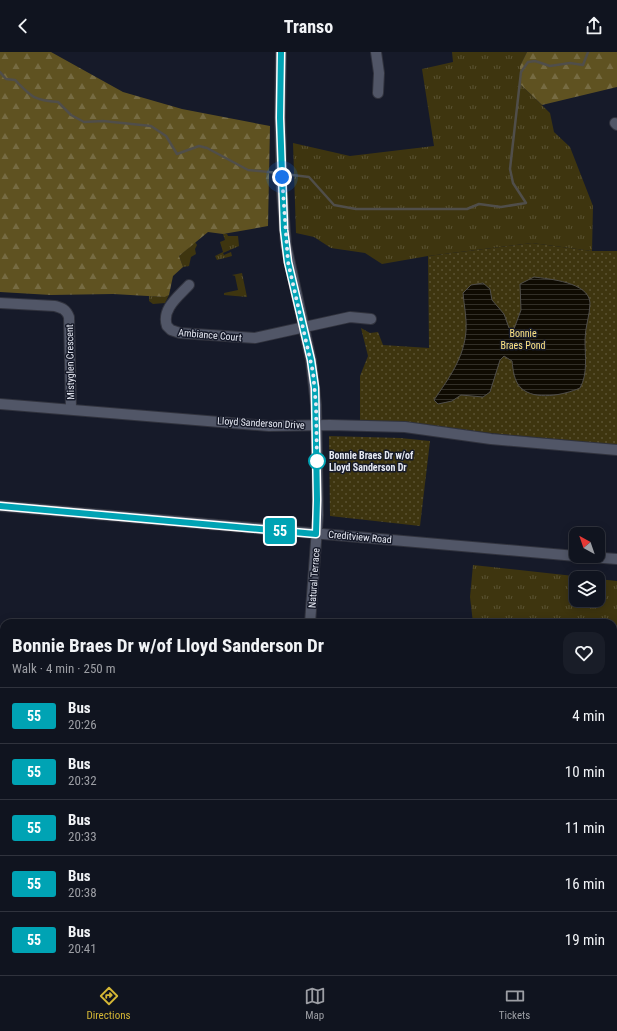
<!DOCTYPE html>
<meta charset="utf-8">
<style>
body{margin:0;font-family:"Roboto Condensed",sans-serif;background:#191d28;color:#f1f3f6;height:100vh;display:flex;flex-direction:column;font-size:15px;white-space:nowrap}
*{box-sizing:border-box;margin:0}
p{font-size:13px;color:#9c9ea4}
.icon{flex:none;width:22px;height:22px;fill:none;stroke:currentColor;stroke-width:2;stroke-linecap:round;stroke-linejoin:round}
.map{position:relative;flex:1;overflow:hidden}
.panel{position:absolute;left:0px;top:567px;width:617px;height:356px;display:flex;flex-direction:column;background:#10141f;border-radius:12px 12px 0 0;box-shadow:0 2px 10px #0003,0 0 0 1px #30333d}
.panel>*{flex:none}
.badge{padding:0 8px;border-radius:3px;font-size:14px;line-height:26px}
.needle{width:26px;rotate:320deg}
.fabs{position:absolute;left:569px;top:475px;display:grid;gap:8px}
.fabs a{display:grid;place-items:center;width:36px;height:36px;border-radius:8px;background:#10141f;box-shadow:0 2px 10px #0003,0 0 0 1px #30333d;font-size:20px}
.you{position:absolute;width:20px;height:20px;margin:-10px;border:3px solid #fff;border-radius:50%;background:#1a73e8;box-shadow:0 0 0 6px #1a73e833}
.map>.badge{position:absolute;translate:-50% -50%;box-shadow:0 0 0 2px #fff}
.round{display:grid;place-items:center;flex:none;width:42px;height:42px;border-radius:12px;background:#191d28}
.headline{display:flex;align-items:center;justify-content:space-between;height:68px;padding:0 12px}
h1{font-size:19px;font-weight:700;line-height:30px}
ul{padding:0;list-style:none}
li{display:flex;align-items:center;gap:12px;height:56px;padding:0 12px;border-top:1px solid #30333d}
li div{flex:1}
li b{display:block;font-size:15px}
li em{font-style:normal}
li .badge{min-width:44px;font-weight:700;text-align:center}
header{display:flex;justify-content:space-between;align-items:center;height:52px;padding:0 12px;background:#10141f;font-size:18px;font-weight:700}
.menu{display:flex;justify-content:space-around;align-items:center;height:56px;border-top:1px solid #30333d;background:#10141f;font-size:11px;color:#9c9ea4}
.menu a{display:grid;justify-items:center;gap:2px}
.menu .selected{color:#d4b635}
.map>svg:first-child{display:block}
.grass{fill:url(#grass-tufts)}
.forest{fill:url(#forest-firs)}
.park{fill:url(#park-dots)}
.water{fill:url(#water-rules);stroke:#504e4a}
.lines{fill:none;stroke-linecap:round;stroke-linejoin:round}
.stream{stroke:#504e4a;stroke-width:2.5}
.minor-casing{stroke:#31333e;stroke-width:12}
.minor{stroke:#515667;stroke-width:10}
.line-casing{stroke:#fff;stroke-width:9}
.line{stroke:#00a3b4;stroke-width:6}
.walk{stroke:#e6e9f3;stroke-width:4;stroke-dasharray:0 7.2}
.stop-dot{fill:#fff;stroke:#00a3b4;stroke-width:2}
.labels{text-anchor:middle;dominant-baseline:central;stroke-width:3;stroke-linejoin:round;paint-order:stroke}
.park-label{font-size:10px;fill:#fce385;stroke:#161a29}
.street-label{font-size:10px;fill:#e6e9f3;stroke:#161a29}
.stop-label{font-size:10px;font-weight:bold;fill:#e6e9f3;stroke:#161a29;text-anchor:start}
</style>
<header><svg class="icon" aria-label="back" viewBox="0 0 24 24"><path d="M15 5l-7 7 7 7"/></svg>Transo<svg class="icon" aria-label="share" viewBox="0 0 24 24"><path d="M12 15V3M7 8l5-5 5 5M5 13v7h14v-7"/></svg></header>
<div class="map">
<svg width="617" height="923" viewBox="0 0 617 923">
<defs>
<pattern id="grass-tufts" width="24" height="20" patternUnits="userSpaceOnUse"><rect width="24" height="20" fill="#3e350f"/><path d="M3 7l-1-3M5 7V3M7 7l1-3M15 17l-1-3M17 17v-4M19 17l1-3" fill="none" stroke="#5a5232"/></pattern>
<pattern id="forest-firs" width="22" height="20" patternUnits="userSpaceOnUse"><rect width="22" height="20" fill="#5f5221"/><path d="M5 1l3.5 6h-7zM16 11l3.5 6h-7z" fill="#766b42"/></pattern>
<pattern id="park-dots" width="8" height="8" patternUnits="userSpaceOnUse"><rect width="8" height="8" fill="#3e350f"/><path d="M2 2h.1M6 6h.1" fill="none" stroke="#5a5232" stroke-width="1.8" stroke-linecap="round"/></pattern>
<pattern id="water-rules" width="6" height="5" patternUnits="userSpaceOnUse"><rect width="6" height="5" fill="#0f0b02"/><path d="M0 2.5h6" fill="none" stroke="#322f27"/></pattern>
</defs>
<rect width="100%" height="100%" fill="#161a29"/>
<g class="grass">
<polygon points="452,0 527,0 520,14 520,32 550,61 554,80 570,95 593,154 592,199 532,191 428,204 382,212 365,201 331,196 314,185 296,181 293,91 350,104 434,94 422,17 453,10"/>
<polygon points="223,182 227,182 228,184 238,184 239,194 223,201 224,203 231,200 232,204 217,208 215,204 223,200 220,190 225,188"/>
<polygon points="195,190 197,193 195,197 196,202 191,205 189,214 183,215 179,204"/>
<polygon points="242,221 247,245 224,243 224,241 238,238 235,224 232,223"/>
<polygon points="169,243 165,251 153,252 149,249 149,244 165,245"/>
<polygon points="473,513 592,526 576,526 576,548 598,548 598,527 617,529 617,637 613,636 613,571 473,571 470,545"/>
<polygon points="613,656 617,656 617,769 613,766"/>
<polygon points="617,790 617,923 31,923 36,919 613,919 613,793"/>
</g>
<g class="forest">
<polygon points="0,0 51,0 123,40 182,57 270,74 268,174 223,182 208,180 179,204 183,215 173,224 169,243 165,245 113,242 51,243 0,240"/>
<polygon points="527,0 617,0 617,35 542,53 520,32 520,14"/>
<polygon points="0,810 4,813 4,919 36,919 31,923 0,923"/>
</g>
<g class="park">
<polygon points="532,191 592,199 617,199 617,393 490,381 404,370 360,369 360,324 368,304 361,276 370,281 378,280 383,293 429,296 428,204"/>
<polygon points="329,384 400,386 430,389 420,474 330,464"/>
</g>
<g class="water">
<path d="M534,225C549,227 589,230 590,251C590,263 585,275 585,288C585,304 588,322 580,336C564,343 535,349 521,336C514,329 513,318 512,309L504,304L500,308L490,340L483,345L461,343L452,349L438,352L434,348C449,326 464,306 466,279C467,267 464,253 463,241L471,233L483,231L490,237L492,248L504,262L509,276L514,277L521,258L520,232Z"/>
<polygon points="613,874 617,874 617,909 613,910"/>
<polygon points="220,919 272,919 268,923 217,923"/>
<polygon points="457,919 561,919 540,923 450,923"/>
</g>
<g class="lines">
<g class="stream">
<path d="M0,20L6,27L15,28C32,45 33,48 58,50L71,63L84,70L103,69L151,74L166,84L177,102L199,94L207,96L248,118L279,121"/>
<polyline points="284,122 309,125 334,153 356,157 467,157 479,152 501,155 526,151 513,131 510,117 521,20 528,10 535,9 550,14 570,11 583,13 588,0"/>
</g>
<defs>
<g id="minor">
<polyline points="281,0 280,65 282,140 286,193 311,308 316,353 318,463 310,571"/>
<polyline points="376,0 379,21 378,41"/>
<polyline points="615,71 617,73"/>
<path d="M189,233C179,244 161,257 167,274L171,278L180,281L255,286L350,265L371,267"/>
<path d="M0,251L55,254C62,256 66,257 69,265L71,357"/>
<polyline points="0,352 269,374 330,373 405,375 491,387 617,398"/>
<polyline points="0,454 576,504"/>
<polyline points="577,504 617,507"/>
</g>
</defs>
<use href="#minor" class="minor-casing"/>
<use href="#minor" class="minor"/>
</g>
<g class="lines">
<defs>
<polyline id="line" points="0,454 316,482 317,448 315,336 311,308 288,210 284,178 280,66 281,0"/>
</defs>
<use href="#line" class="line-casing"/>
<use href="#line" class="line"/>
<polyline class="walk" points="282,125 288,210 313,320 316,353 317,409"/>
</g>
<circle class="stop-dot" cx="317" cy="409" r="8"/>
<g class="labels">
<g class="park-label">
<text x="523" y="281">Bonnie<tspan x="523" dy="12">Braes Pond</tspan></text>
</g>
<g class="street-label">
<text transform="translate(210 283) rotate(5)">Ambiance Court</text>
<text transform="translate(70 310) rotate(-91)">Mistyglen Crescent</text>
<text transform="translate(261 371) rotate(3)">Lloyd Sanderson Drive</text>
<text transform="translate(360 485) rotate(5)">Creditview Road</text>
<text transform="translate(314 526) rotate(-86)">Natural Terrace</text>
</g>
<g class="stop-label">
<text x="329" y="403">Bonnie Braes Dr w/of<tspan x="329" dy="12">Lloyd Sanderson Dr</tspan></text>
</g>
</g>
</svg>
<div class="fabs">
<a><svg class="needle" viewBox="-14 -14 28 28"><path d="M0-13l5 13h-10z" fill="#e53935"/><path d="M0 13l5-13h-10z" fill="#9c9ea4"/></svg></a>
<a><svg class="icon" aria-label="layers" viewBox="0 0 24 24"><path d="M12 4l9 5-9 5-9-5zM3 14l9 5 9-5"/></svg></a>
</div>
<div class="you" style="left:282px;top:125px"></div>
<b class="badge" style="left:280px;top:479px;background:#00a3b4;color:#fff">55</b>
<section class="panel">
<div class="headline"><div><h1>Bonnie Braes Dr w/of Lloyd Sanderson Dr</h1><p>Walk · 4 min · 250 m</p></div><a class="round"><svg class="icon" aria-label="heart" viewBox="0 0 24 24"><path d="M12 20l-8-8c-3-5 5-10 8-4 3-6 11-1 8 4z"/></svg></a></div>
<ul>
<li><span class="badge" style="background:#00a3b4;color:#fff">55</span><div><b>Bus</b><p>20:26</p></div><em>4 min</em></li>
<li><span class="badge" style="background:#00a3b4;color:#fff">55</span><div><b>Bus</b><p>20:32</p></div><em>10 min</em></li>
<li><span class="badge" style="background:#00a3b4;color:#fff">55</span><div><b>Bus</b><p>20:33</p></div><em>11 min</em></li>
<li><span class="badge" style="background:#00a3b4;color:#fff">55</span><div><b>Bus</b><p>20:38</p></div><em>16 min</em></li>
<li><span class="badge" style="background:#00a3b4;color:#fff">55</span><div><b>Bus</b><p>20:41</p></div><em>19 min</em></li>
</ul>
</section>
</div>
<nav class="menu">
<a class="selected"><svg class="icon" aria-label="directions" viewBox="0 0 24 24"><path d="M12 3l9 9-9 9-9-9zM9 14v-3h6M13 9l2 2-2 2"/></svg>Directions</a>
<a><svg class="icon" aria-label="map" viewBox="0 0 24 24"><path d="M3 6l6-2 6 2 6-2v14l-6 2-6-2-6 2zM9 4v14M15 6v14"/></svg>Map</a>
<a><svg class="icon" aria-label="tickets" viewBox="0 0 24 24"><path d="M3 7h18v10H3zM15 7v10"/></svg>Tickets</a>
</nav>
